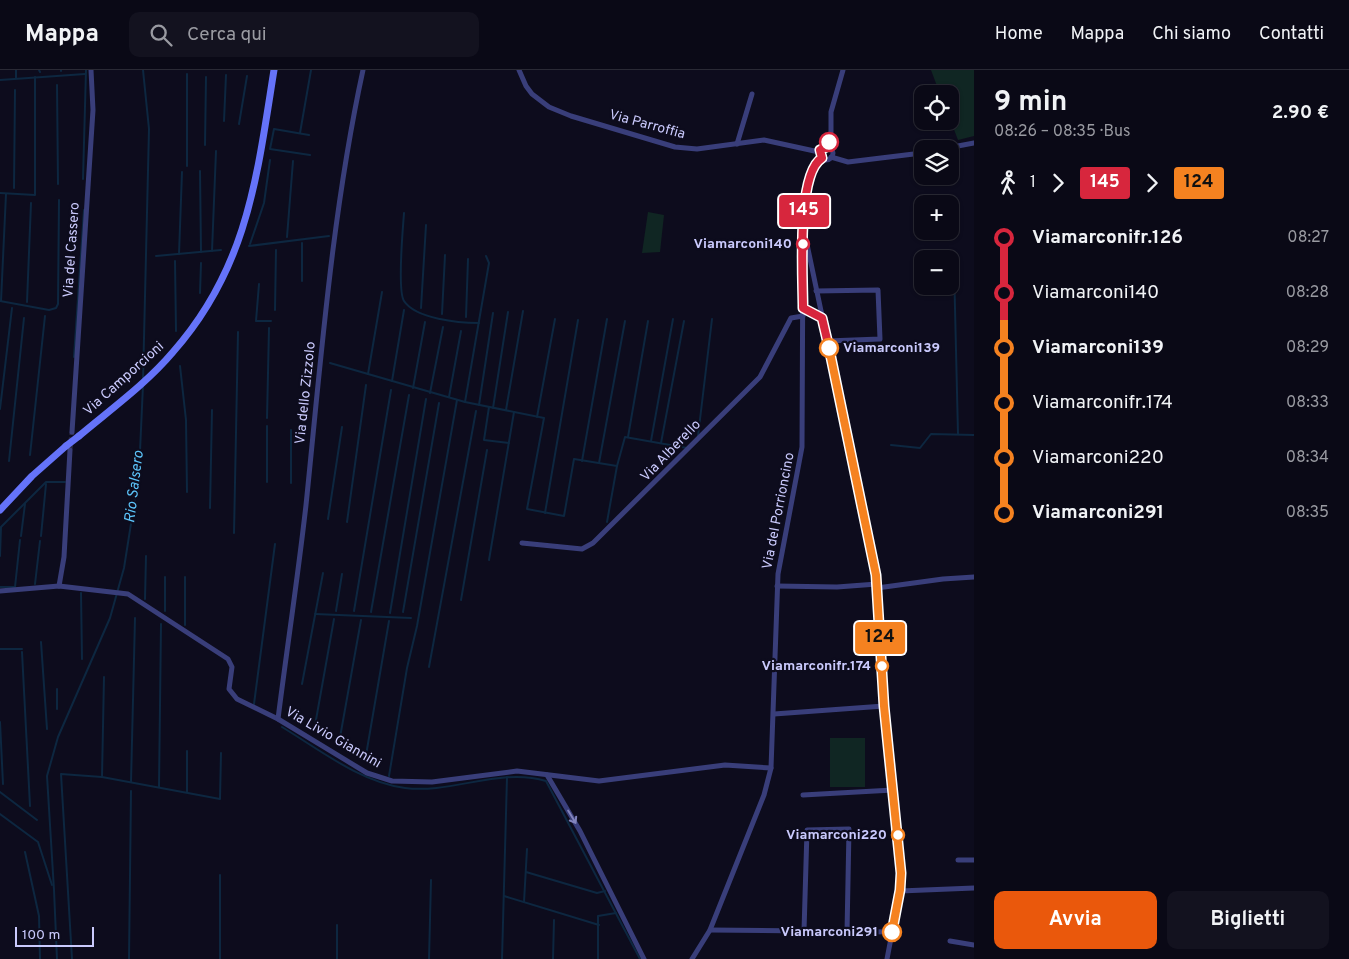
<!DOCTYPE html>
<html lang="it">
<meta charset="utf-8">
<style>
body{margin:0;font-family:Overpass,sans-serif;background:#13121f;color:#f1f3f6;height:100vh;display:flex;flex-direction:column;font-size:19px;white-space:nowrap}
*{box-sizing:border-box;margin:0}
p{font-size:16px;color:#999aa1}
.icon{flex:none;width:28px;height:28px;fill:none;stroke:currentColor;stroke-width:2;stroke-linecap:round;stroke-linejoin:round}
.map{position:relative;flex:1;overflow:hidden}
.sheet{display:flex;flex-direction:column;background:#0a0916;width:375px}
.sheet>*{flex:none}
.badge{padding:0 10px;border-radius:4px;font-size:18px;line-height:32px}
.fabs{position:absolute;left:914px;top:15px;display:grid;gap:10px}
.fabs a{display:grid;place-items:center;width:45px;height:45px;border-radius:10px;background:#0a0916;box-shadow:0 1px 4px #0004,0 0 0 1px #2a2a35;font-size:25px}
.scale{position:absolute;left:15px;bottom:12px;width:79px;box-sizing:border-box;padding-left:5px;border:2px solid #cacafd;border-top:0;font-size:14px;line-height:18px;white-space:nowrap;color:#cacafd;-webkit-text-stroke:4px #0d0c1d;paint-order:stroke}
.map>.badge{position:absolute;translate:-50% -50%;box-shadow:0 0 0 2px #fff}
.legs{display:flex;align-items:center;gap:8px;height:55px;padding:0 20px;font-size:16px}
.legs p{margin-inline-start:auto}
.overview{display:flex;align-items:center;justify-content:space-between;height:85px;padding:0 20px}
h1{font-size:28px;font-weight:700;line-height:38px}
.button{display:flex;gap:10px;margin-top:auto;padding:10px 20px}
.button a{flex:1;height:58px;border-radius:10px;background:#ea580c;color:#fff;font-size:20px;font-weight:700;line-height:58px;text-align:center}
.button a+a{background:#13121f;color:#f1f3f6}
ul{padding:0 20px;list-style:none}
li{display:flex;align-items:center;gap:18px;height:55px;font-size:19px}
li i{display:grid;place-items:center;width:8px;height:100%;margin:0 6px;background:currentColor}
li i::after{content:'';width:12px;height:12px;margin:-6px;border:4px solid;border-radius:50%;background:#0a0916}
li p{margin-inline-start:auto}
li:first-child i{background:linear-gradient(#0000 50%,currentColor 0)}
li:last-child i{background:linear-gradient(currentColor 50%,#0000 0)}
header{display:flex;align-items:center;gap:30px;box-sizing:border-box;height:70px;padding:0 25px;background:#0a0916;border-bottom:1px solid #2a2a35}
header strong{font-size:24px}
nav{display:flex;gap:28px;margin-inline-start:auto;font-size:18px}
.search{width:350px;height:45px;background:#13121f;display:flex;align-items:center;gap:12px;box-sizing:border-box;padding:0 18px;border-radius:10px;color:#999aa1;font-size:19px}
main{display:flex;flex:1;min-height:0}
.map>svg:first-child{display:block}
.green{fill:#102623}
.lines{fill:none;stroke-linecap:round;stroke-linejoin:round}
.stream{stroke:#0d2740;stroke-width:2}
.street-tunnel{stroke:#29283f;stroke-width:5;stroke-dasharray:5 2.5;stroke-linecap:butt}
.street{stroke:#393e7a;stroke-width:5}
.secondary{stroke:#6573f9;stroke-width:7}
.secondary-bridge{stroke:#6573f9;stroke-width:7}
.oneway{stroke:#8284bc}
.line-1-casing{stroke:#fff;stroke-width:11}
.line-2-casing{stroke:#fff;stroke-width:11}
.line-1{stroke:#d7263d;stroke-width:8}
.line-2{stroke:#f58220;stroke-width:8}
.stop-1-dot{fill:#fff;stroke:#d7263d;stroke-width:2.5}
.stop-2-dot{fill:#fff;stroke:#f58220;stroke-width:2.5}
.labels{text-anchor:middle;dominant-baseline:central;stroke-width:4.5;stroke-linejoin:round;paint-order:stroke}
.street-label{font-size:14px;fill:#cacafd;stroke:#0d0c1d}
.stop-label{font-size:14px;font-weight:bold;fill:#cacafd;stroke:#0d0c1d;text-anchor:end}
.water-label{font-size:15px;font-style:italic;fill:#5cc3f9;stroke:#0d0c1d}
</style>
<header>
<strong>Mappa</strong>
<div class="search"><svg class="icon" aria-label="search" viewBox="0 0 24 24"><circle cx="10" cy="10" r="6"/><path d="M15 15l6 6"/></svg>Cerca qui</div>
<nav><a>Home</a><a>Mappa</a><a>Chi siamo</a><a>Contatti</a></nav>
</header>
<main>
<div class="map">
<svg width="974" height="889" viewBox="0 0 974 889">
<rect width="100%" height="100%" fill="#0d0c1d"/>
<g class="green">
<polygon points="931,0 974,0 974,66 958,70 950,49 950,24 940,24"/>
<polygon points="648,142 664,145 660,182 642,183"/>
<rect x="830" y="668" width="35" height="49"/>
</g>
<g class="lines">
<g class="stream">
<polyline points="16,0 16,8"/>
<polyline points="39,0 40,2"/>
<polyline points="61,0 61,1"/>
<polyline points="143,0 149,59 143,310"/>
<polyline points="0,10 85,4"/>
<polyline points="57,15 58,114"/>
<polyline points="224,51 226,5"/>
<polyline points="239,54 247,6"/>
<polyline points="300,63 311,0"/>
<polyline points="309,65 274,59 270,79 310,85"/>
<polyline points="205,75 206,7"/>
<polyline points="187,96 187,4"/>
<polyline points="200,101 201,182"/>
<polyline points="83,109 86,0"/>
<polyline points="14,118 15,20"/>
<polyline points="0,123 35,125 35,7"/>
<path d="M404,143C403,158 397,220 404,231C416,249 459,253 479,253"/>
<polyline points="287,167 293,91"/>
<polyline points="250,174 264,133 270,90"/>
<polyline points="249,176 329,166"/>
<polyline points="212,181 216,81"/>
<polyline points="179,184 182,102"/>
<polyline points="156,186 221,180"/>
<polyline points="175,191 176,261"/>
<polyline points="954,196 958,364"/>
<polyline points="302,211 302,173"/>
<polyline points="259,214 256,251 271,251"/>
<polyline points="200,223 201,193"/>
<polyline points="0,231 49,240 56,238 58,234 59,130"/>
<polyline points="1,231 6,124"/>
<polyline points="27,232 31,133"/>
<polyline points="421,238 426,155"/>
<polyline points="275,240 276,180"/>
<polyline points="442,244 445,185"/>
<polyline points="466,247 468,189"/>
<polyline points="74,287 84,140"/>
<polyline points="330,293 465,332 544,348 527,439 564,446 574,389 617,396"/>
<polyline points="180,296 186,350 187,422"/>
<polyline points="368,304 382,222"/>
<polyline points="392,311 404,240"/>
<polyline points="413,318 425,252"/>
<polyline points="430,323 443,257"/>
<polyline points="449,327 461,261"/>
<polyline points="465,332 489,193 486,186"/>
<polyline points="479,335 493,243"/>
<polyline points="489,337 484,370 509,373"/>
<polyline points="493,338 508,242"/>
<polyline points="0,339 12,238"/>
<polyline points="506,340 523,241"/>
<polyline points="537,347 555,249"/>
<polyline points="267,348 269,258"/>
<polyline points="291,360 291,413"/>
<polyline points="698,366 712,249"/>
<polyline points="628,367 648,251"/>
<polyline points="651,371 673,249"/>
<polyline points="661,373 684,251"/>
<polyline points="891,375 920,378 931,364 974,365"/>
<polyline points="30,385 45,246"/>
<polyline points="9,391 24,248"/>
<polyline points="582,391 607,249"/>
<polyline points="599,393 625,251"/>
<polyline points="267,412 267,356"/>
<polyline points="210,438 212,340"/>
<polyline points="545,443 578,250"/>
<polyline points="328,449 342,357"/>
<polyline points="347,452 366,315"/>
<polyline points="607,452 617,396 625,367 687,378"/>
<polyline points="234,463 238,262"/>
<polyline points="21,466 25,434"/>
<polyline points="41,466 46,414"/>
<polyline points="0,486 1,457 46,412 65,412"/>
<polyline points="489,490 514,342"/>
<polyline points="165,507 165,541"/>
<polyline points="185,507 185,555"/>
<polyline points="35,514 40,471"/>
<polyline points="0,517 15,517 20,470"/>
<polyline points="81,523 82,589"/>
<polyline points="145,529 146,486"/>
<polyline points="461,530 487,380"/>
<polyline points="336,541 342,504"/>
<polyline points="354,541 391,320"/>
<polyline points="371,542 409,325"/>
<polyline points="403,542 439,333"/>
<polyline points="390,543 426,329"/>
<polyline points="315,544 411,548"/>
<polyline points="41,572 47,659"/>
<polyline points="0,579 22,579"/>
<polyline points="22,582 30,736"/>
<polyline points="429,597 476,341"/>
<polyline points="302,614 323,503"/>
<polyline points="57,619 57,639"/>
<polyline points="254,634 275,474"/>
<polyline points="0,652 3,714"/>
<path d="M282,657C320,680 360,712 405,718C452,724 500,697 546,711L640,889"/>
<polyline points="314,661 334,549"/>
<polyline points="339,673 361,550"/>
<polyline points="365,691 389,551"/>
<polyline points="389,706 407,598 417,556 457,330"/>
<polyline points="102,707 104,607"/>
<polyline points="131,712 135,548"/>
<polyline points="159,717 161,554"/>
<polyline points="0,722 37,750"/>
<polyline points="187,722 187,681"/>
<polyline points="0,744 38,772 52,815"/>
<polyline points="25,782 39,846 40,889"/>
<polyline points="526,802 597,823 605,821"/>
<polyline points="54,820 47,706 58,667 110,548 124,498 139,403 143,315"/>
<polyline points="54,820 57,889"/>
<polyline points="504,826 599,855"/>
<polyline points="524,832 527,779"/>
<polyline points="72,889 61,704 102,707 220,729 221,683"/>
<polyline points="129,889 131,721"/>
<polyline points="220,889 220,805"/>
<polyline points="337,889 337,855"/>
<polyline points="429,889 431,810"/>
<polyline points="502,889 507,707"/>
<polyline points="553,889 554,850"/>
<polyline points="598,889 598,846 616,843"/>
</g>
<polyline class="street-tunnel" points="70,380 72,362"/>
<g class="street">
<polyline points="519,0 526,16 532,24 549,37 571,46 675,77 697,79 764,70 819,82"/>
<polyline points="737,74 752,24"/>
<polyline points="828,76 831,62 831,42 843,0"/>
<circle cx="826" cy="83" r="7"/>
<polyline points="942,79 974,73"/>
<polyline points="831,87 848,92 922,83"/>
<path d="M822,88C805,98 803,142 804,160L870,474L877,518L884,636L901,803L900,821L887,889"/>
<polyline points="816,221 878,220 880,269 827,271"/>
<polyline points="803,238 822,248"/>
<polyline points="72,362 93,40 91,0"/>
<polyline points="522,473 582,479 593,473 760,307 791,248 803,246"/>
<polyline points="59,516 64,487 70,380"/>
<polyline points="777,516 837,517 877,514"/>
<polyline points="877,518 943,509 974,507"/>
<polyline points="0,521 59,516 128,524 228,589 232,597 229,619 237,629 278,649 367,703 392,711 432,712 517,701 599,711 725,695 771,698"/>
<polyline points="774,644 884,636"/>
<path d="M278,649C287,578 298,506 306,435C321,289 332,143 363,0"/>
<polyline points="547,705 580,761 644,889"/>
<polyline points="803,725 893,720"/>
<polyline points="958,790 974,790"/>
<polyline points="900,821 974,818"/>
<polyline points="710,860 892,862"/>
<polyline points="804,861 807,760 849,759 847,862"/>
<polyline points="950,871 974,875"/>
<polyline points="692,889 710,860 764,725 771,698 778,504 802,377 803,163"/>
</g>
<g class="secondary">
<path d="M79,366C111,339 146,314 173,282C248,197 257,106 274,0"/>
<polyline points="0,440 32,406 66,376"/>
</g>
<polyline class="secondary-bridge" points="66,376 79,366"/>
</g>
<defs><path id="oneway-shaft" d="M-6 0H5M1.5-3L5.5 0L1.5 3" fill="none" stroke-width="1.6" stroke-linecap="round" stroke-linejoin="round" transform="scale(1.25)"/></defs>
<use class="oneway" href="#oneway-shaft" transform="translate(572 747) rotate(59)"/>
<g class="lines">
<defs>
<path id="line-1" d="M829,278L822,248L803,238C803,208 796,104 822,88L820,80L828,76L829,72"/>
<polyline id="line-2" points="829,278 876,505 884,636 901,803 900,820 892,862"/>
</defs>
<use href="#line-1" class="line-1-casing"/>
<use href="#line-2" class="line-2-casing"/>
<use href="#line-1" class="line-1"/>
<use href="#line-2" class="line-2"/>
</g>
<g class="stop-1-dot">
<circle cx="829" cy="72" r="9"/>
<circle cx="803" cy="174" r="6"/>
</g>
<g class="stop-2-dot">
<circle cx="829" cy="278" r="9"/>
<circle cx="882" cy="596" r="6"/>
<circle cx="898" cy="765" r="6"/>
<circle cx="892" cy="862" r="9"/>
</g>
<g class="labels">
<g class="street-label">
<text transform="translate(647 55) rotate(15)">Via Parroffia</text>
<text transform="translate(72 180) rotate(-86)">Via del Cassero</text>
<text transform="translate(124 309) rotate(-42)">Via Camporcioni</text>
<text transform="translate(306 323) rotate(-84)">Via dello Zizzolo</text>
<text transform="translate(671 381) rotate(-46)">Via Alberello</text>
<text transform="translate(779 441) rotate(-79)">Via del Porrioncino</text>
<text transform="translate(333 668) rotate(30)">Via Livio Giannini</text>
</g>
<g class="stop-label">
<text x="792" y="174">Viamarconi140</text>
<text x="843" y="278" text-anchor="start">Viamarconi139</text>
<text x="871" y="596">Viamarconifr.174</text>
<text x="887" y="765">Viamarconi220</text>
<text x="878" y="862">Viamarconi291</text>
</g>
<g class="water-label">
<text transform="translate(135 417) rotate(-83)">Rio Salsero</text>
</g>
</g>
</svg>
<div class="fabs">
<a><svg class="icon" aria-label="locate" viewBox="0 0 24 24"><circle cx="12" cy="12" r="6"/><path d="M12 2v4M12 18v4M2 12h4M18 12h4"/></svg></a>
<a><svg class="icon" aria-label="layers" viewBox="0 0 24 24"><path d="M12 4l9 5-9 5-9-5zM3 14l9 5 9-5"/></svg></a>
<a>+</a>
<a>−</a>
</div>
<div class="scale">100 m</div>
<b class="badge" style="left:804px;top:141px;background:#d7263d;color:#fff">145</b>
<b class="badge" style="left:880px;top:568px;background:#f58220;color:#111">124</b>
</div>
<section class="sheet">
<div class="overview"><div><h1>9 min</h1><p>08:26 – 08:35 · Bus</p></div><b>2.90 €</b></div>
<div class="legs"><svg class="icon" aria-label="walk" viewBox="0 0 24 24"><circle cx="13" cy="4" r="2"/><path d="M13 8l-2 6 4 7M11 14l-3 7M7 12l3-4h3l4 4"/></svg>1<svg class="icon" aria-label="forward" viewBox="0 0 24 24"><path d="M9 5l7 7-7 7"/></svg><b class="badge" style="background:#d7263d;color:#fff">145</b><svg class="icon" aria-label="forward" viewBox="0 0 24 24"><path d="M9 5l7 7-7 7"/></svg><b class="badge" style="background:#f58220;color:#111">124</b></div>
<ul>
<li><i style="color:#d7263d"></i><b>Viamarconifr.126</b><p>08:27</p></li>
<li><i style="color:#d7263d"></i><span>Viamarconi140</span><p>08:28</p></li>
<li><i style="color:#f58220"></i><b>Viamarconi139</b><p>08:29</p></li>
<li><i style="color:#f58220"></i><span>Viamarconifr.174</span><p>08:33</p></li>
<li><i style="color:#f58220"></i><span>Viamarconi220</span><p>08:34</p></li>
<li><i style="color:#f58220"></i><b>Viamarconi291</b><p>08:35</p></li>
</ul>
<div class="button"><a>Avvia</a><a>Biglietti</a></div>
</section>
</main>
